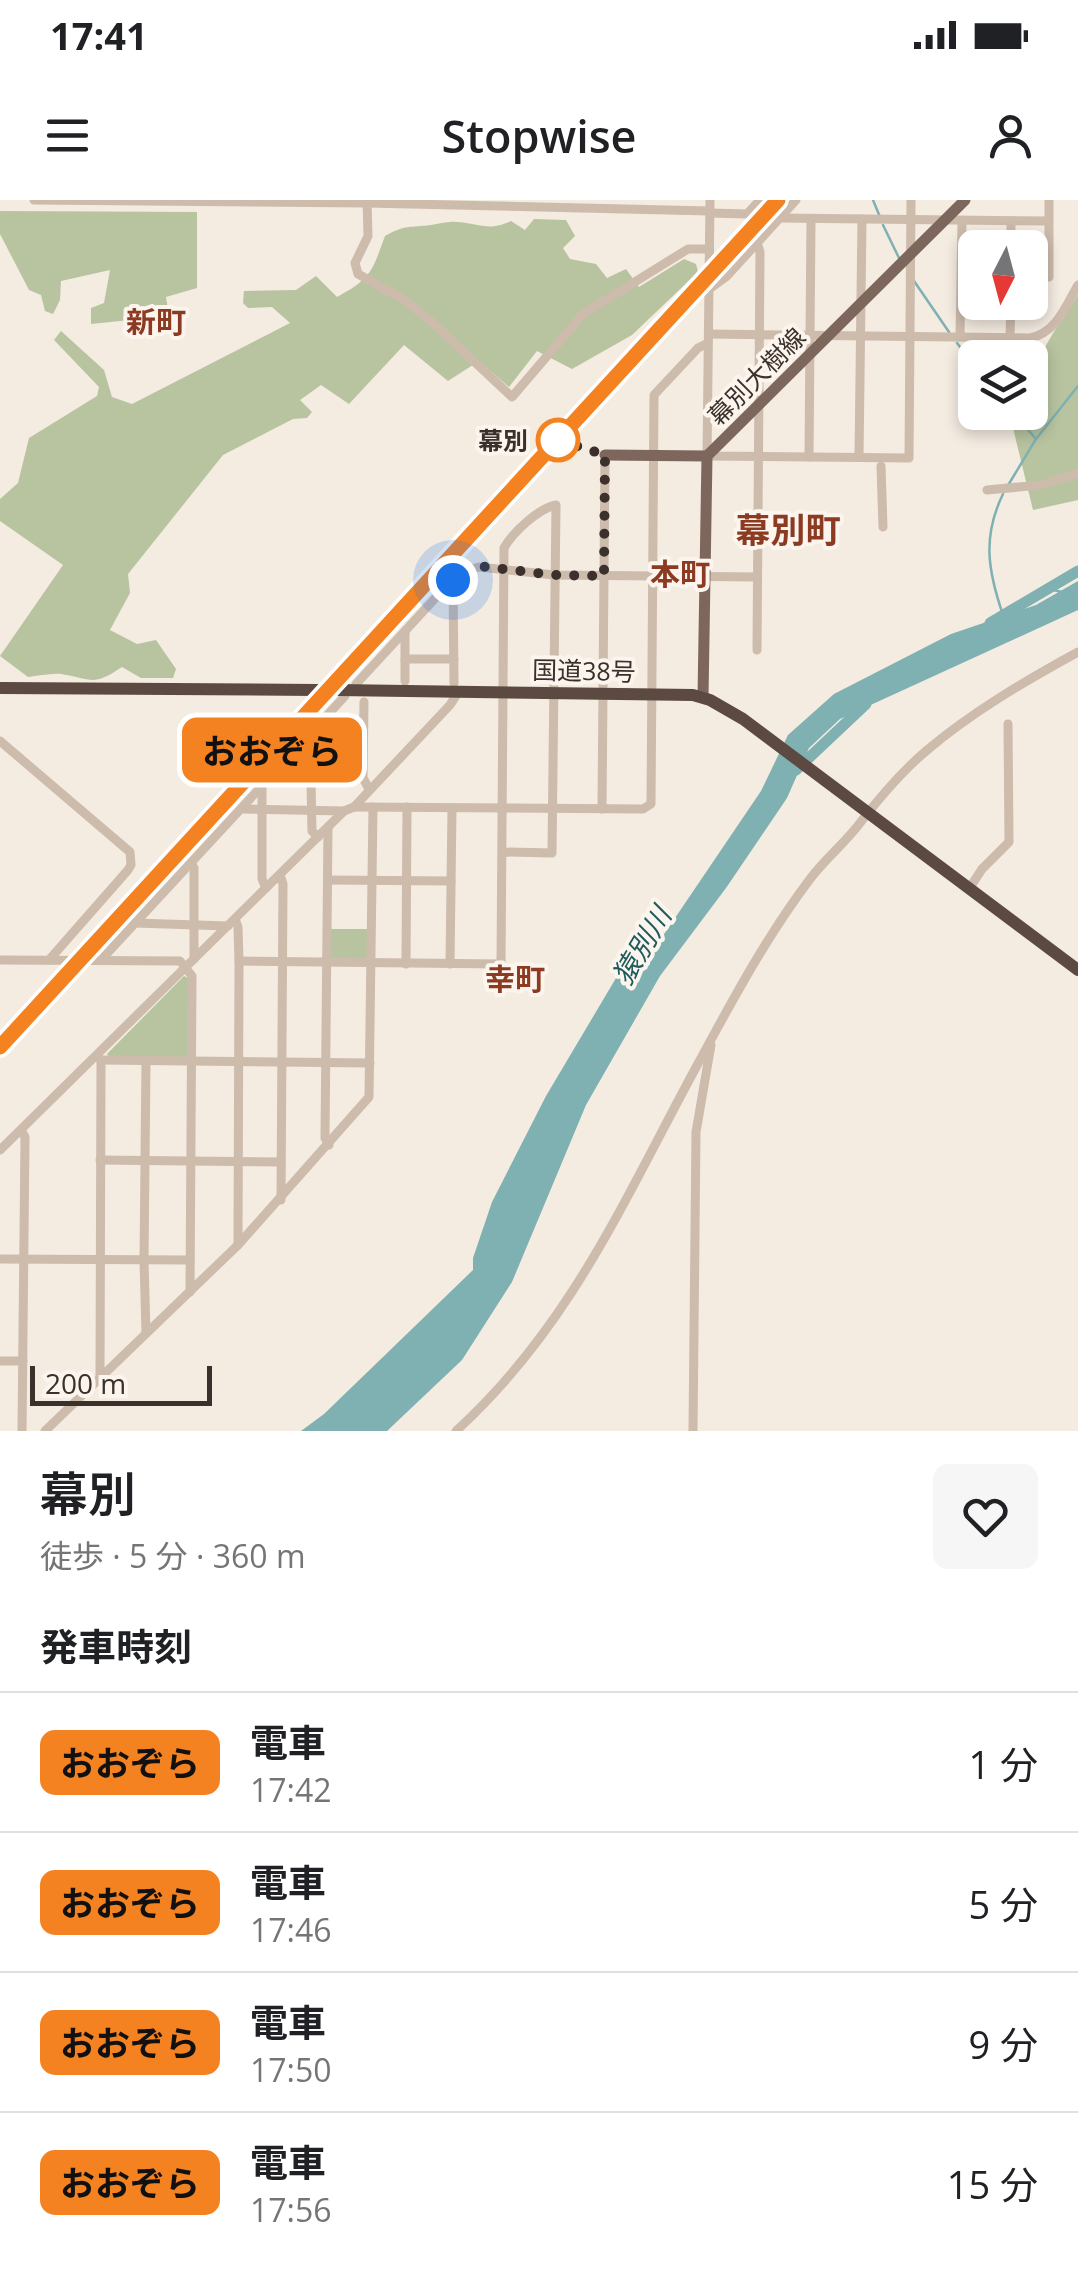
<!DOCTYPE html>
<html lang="ja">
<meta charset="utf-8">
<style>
body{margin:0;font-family:"Open Sans","Noto Sans JP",sans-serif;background:#f6f6f6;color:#202124;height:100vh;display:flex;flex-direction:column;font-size:38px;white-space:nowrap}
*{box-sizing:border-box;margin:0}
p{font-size:32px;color:#757577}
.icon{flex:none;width:55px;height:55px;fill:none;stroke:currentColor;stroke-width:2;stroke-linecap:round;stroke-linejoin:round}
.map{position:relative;height:1231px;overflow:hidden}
.panel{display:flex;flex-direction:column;background:#fff;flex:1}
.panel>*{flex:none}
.badge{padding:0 20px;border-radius:15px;font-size:35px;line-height:65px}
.needle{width:65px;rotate:186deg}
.controls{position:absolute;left:958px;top:30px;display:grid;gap:20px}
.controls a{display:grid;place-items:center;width:90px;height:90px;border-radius:15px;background:#fff;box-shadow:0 5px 15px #0003;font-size:50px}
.scale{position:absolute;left:30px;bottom:25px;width:182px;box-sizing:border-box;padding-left:10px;border:5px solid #3b302b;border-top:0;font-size:28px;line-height:35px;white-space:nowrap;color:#3b302b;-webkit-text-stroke:8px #fbf5ee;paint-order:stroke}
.you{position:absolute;width:50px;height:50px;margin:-25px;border:8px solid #fff;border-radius:50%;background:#1a73e8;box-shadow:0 0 0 15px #1a73e833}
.map>.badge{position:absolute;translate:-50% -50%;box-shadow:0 0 0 5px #fff}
h2{padding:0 40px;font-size:38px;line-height:90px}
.round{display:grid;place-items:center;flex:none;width:105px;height:105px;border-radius:15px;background:#f6f6f6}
.overview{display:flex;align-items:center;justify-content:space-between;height:170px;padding:0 40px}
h1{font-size:48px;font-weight:600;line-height:75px}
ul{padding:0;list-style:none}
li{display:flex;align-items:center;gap:30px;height:140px;padding:0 40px;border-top:2px solid #e0e0e0}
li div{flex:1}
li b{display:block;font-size:38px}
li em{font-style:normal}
li .badge{min-width:110px;font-weight:700;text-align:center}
.status{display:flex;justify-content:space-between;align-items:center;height:70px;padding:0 50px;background:#fff;direction:ltr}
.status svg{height:28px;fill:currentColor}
header{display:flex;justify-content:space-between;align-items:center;height:130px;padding:0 40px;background:#fff;font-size:45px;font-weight:600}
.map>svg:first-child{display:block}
.green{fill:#b8c4a0}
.water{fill:#7fb0b2}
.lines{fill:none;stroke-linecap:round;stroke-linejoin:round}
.stream{stroke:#7fb0b2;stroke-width:2.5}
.river{stroke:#7fb0b2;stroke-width:11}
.minor{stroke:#cdbbac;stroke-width:9}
.major{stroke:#7d675c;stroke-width:11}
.highway{stroke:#5c4a42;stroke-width:12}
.rail-casing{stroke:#3b302b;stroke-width:6}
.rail{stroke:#fbf5ee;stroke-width:2.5;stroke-dasharray:8;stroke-linecap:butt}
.highway-bridge{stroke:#5c4a42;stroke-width:12}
.line-casing{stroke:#fff;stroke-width:22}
.line{stroke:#f58220;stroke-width:15}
.walk{stroke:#3b302b;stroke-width:10;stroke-dasharray:0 18}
.stop-dot{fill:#fff;stroke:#f58220;stroke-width:5}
.labels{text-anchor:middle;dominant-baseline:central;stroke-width:8;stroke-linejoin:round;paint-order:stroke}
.street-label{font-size:25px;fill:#3b302b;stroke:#fbf5ee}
.stop-label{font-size:25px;font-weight:bold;fill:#3b302b;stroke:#fbf5ee;text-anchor:end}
.water-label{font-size:28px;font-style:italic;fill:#1f5a5e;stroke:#fbf5ee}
.quarter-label{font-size:30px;font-weight:bold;fill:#8c3b22;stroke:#fbf5ee}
.district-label{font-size:35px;font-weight:bold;fill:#8c3b22;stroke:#fbf5ee}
</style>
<div class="status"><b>17:41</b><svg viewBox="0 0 49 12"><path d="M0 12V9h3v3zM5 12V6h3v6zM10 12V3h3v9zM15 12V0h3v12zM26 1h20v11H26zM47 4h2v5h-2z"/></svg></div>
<header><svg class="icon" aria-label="menu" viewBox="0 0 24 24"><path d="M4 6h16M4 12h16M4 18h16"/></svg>Stopwise<svg class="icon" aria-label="person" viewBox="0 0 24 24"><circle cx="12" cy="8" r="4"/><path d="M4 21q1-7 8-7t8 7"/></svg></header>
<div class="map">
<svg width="1078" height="1231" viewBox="0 0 1078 1231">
<rect width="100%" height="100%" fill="#f4ebe1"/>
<g class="green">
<polygon points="0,11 197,12 197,88 166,97 168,109 159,117 91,124 91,108 104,103 110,70 61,81 60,100 53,114 45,111 41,95 29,90 0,34"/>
<path d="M534,19L566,20L575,36L563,48L570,59L596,64L607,78L626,69L639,87L684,59L696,64L698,72L632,135L572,169L537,151L509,187L479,161L448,181L404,145L349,204L321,185L300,200L312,212L307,218L293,219L223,255L128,374L130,393L110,430L137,444L156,440L176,469L173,478H141L122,467C92,487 93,479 61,474C51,473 38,476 28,477L0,456L63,365L0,321V299L18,283L29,238L97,196L99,187L54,140L61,131L104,170L112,197L132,204L290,123L272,107L248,108L243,103L244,91L296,90L316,76L337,97C372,78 372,71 385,36C406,24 410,28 431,25C440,24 447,21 456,22C480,23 488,32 511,21L525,30Z"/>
<path d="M1078,95V300L1033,310L1012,224L1017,213L1030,212C1030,160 1051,137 1078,95Z"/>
<polygon points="330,729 368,729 367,760 329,760"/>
<polygon points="184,776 190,779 189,854 183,859 110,858 107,854"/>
</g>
<polygon class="water" points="1078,381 1078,410 840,519 809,548 787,598 726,688 660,776 586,905 512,1082 462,1160 387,1231 301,1231 324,1214 473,1070 473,1058 492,1002 546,896 622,768 652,752 761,591 788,535 834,494 951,434 1036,405"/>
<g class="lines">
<g class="stream">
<polyline points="873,0 880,17"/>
<polyline points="883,25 899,58"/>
<polyline points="914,81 949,132"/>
<polyline points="957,143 975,166"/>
<polyline points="1013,212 1035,238"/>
<polyline points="1007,287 1036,239 1078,186"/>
<path d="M1003,294C982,337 988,371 1003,415"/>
<polyline points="1049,389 1062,392"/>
</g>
<g class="river">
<polyline points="990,423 1078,371"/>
<polyline points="796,570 866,504"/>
</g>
<g class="minor">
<polyline points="34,0 367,3 710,11"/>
<polyline points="367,0 368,36 355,63 358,74 403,99 432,122 512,197 583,114 688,49 709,49"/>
<polyline points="710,0 707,256 909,258 911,0"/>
<polyline points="710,13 747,14 760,0"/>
<polyline points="780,18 1048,21"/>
<polyline points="1011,21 1011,48"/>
<polyline points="757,43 760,52 757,450"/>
<polyline points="1030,77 1049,77 1049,0"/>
<polyline points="709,89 727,76 796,0"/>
<path d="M709,134L1030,138C1057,132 1065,107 1078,85"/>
<polyline points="960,137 962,21"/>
<polyline points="1010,137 1011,102"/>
<polyline points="809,257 811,19"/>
<polyline points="859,257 862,19"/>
<polyline points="881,266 883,327"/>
<polyline points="987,290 1041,285 1078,273"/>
<polyline points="453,379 454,483"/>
<polyline points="405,432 405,481"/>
<polyline points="405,459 454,459"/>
<polyline points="356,484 453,379 463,371 479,367 554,375 757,377"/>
<polyline points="364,502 363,578 369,589"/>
<polyline points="310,533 312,631 318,637"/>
<polyline points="0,541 130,652 131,665 128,670 49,760"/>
<polyline points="262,587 262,679 266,688"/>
<polyline points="354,607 643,609 651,604 654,195 698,148 708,143"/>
<polyline points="243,609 344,611"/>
<polyline points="602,609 605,255"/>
<polyline points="328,627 325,938 329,945"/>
<polyline points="191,663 194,668 194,759"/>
<polyline points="280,675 283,684 281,1000"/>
<polyline points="328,680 451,681"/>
<polyline points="969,689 982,669 1009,642 1008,524"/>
<polyline points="235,719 238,727 239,761 238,1045"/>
<polyline points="135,723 228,726"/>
<polyline points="0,760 180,761 192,776 190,1092"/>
<polyline points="101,760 345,496"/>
<path d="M239,761L501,764L504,348C513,332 539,308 556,305L552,653L502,652"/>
<polyline points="406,764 407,607"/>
<polyline points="450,764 452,608"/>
<polyline points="96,856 101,860 100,1179"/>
<polyline points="101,860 370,863"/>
<polyline points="146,861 144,1060 146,1133"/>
<polyline points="21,930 25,937 22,1231"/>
<polyline points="0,950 344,611 354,607 450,505 459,491"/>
<polyline points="100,960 281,962"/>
<polyline points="0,1059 190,1060"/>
<polyline points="0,1161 23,1161"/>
<polyline points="45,1231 238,1045 369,897 373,607"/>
<path d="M456,1231C573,1124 626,995 700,860C733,799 767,736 810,679C825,659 845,643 860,623C880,597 900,573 926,551C972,512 1025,481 1078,452"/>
<polyline points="693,1231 696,932 711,845"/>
</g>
<g class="major">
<polyline points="605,255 707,256"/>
<polyline points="703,497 707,256 965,0"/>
</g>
<g class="highway">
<polyline points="0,488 317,490"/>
<polyline points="338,490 693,495 710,500 743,519 1078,770"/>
</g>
<defs>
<polyline id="rail" points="0,847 778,0"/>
</defs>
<use href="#rail" class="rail-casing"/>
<use href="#rail" class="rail"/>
<polyline class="highway-bridge" points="317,490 338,490"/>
</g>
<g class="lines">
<defs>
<polyline id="line" points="0,847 778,0"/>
</defs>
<use href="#line" class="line-casing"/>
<use href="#line" class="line"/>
<polyline class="walk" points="453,380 463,371 478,366 554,375 604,376 605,255 558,240"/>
</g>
<circle class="stop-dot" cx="558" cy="240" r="20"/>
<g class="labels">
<g class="street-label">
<text transform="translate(756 176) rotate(-45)">幕別大樹線</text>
<text transform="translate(584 470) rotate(1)">国道38号</text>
</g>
<g class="stop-label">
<text x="528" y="240">幕別</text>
</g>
<g class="water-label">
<text transform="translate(641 745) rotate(-59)">猿別川</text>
</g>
<g class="quarter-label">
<text x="156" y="121">新町</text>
<text x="680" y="373">本町</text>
<text x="515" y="778">幸町</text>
</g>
<g class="district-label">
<text x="788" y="329">幕別町</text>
</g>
</g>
</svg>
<div class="controls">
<a><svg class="needle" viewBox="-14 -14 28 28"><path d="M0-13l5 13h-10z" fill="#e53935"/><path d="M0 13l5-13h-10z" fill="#757577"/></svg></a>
<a><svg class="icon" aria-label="layers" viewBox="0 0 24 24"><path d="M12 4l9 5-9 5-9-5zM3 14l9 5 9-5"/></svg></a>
</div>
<div class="scale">200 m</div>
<div class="you" style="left:453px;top:380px"></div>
<b class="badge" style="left:272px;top:550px;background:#f58220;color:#111">おおぞら</b>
</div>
<section class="panel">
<div class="overview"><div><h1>幕別</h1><p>徒歩 · 5 分 · 360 m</p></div><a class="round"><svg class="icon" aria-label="heart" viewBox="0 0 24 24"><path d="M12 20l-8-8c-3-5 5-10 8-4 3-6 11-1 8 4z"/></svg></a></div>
<h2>発車時刻</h2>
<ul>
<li><span class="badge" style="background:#f58220;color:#111">おおぞら</span><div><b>電車</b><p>17:42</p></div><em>1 分</em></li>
<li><span class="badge" style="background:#f58220;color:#111">おおぞら</span><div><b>電車</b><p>17:46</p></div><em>5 分</em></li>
<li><span class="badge" style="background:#f58220;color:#111">おおぞら</span><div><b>電車</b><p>17:50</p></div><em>9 分</em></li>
<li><span class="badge" style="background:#f58220;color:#111">おおぞら</span><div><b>電車</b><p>17:56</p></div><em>15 分</em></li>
</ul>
</section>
